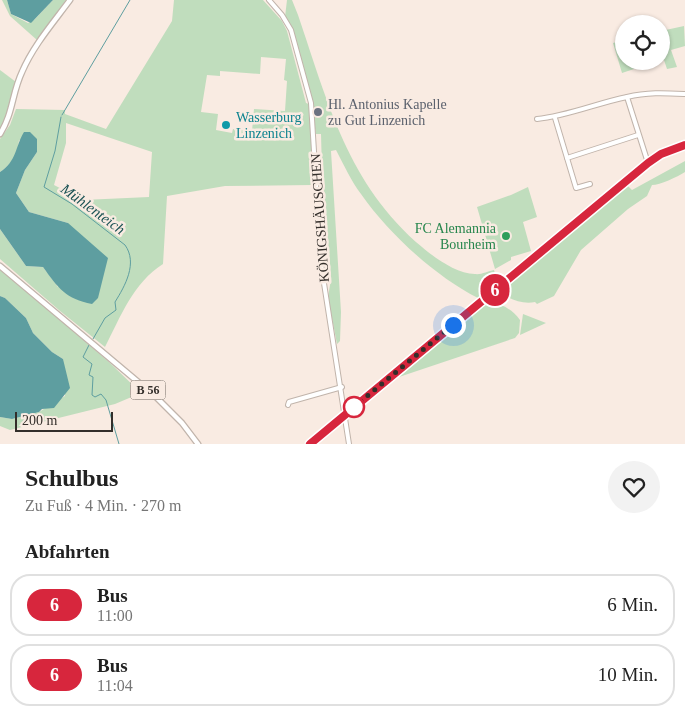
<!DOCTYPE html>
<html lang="de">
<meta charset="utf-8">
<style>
body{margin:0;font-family:Georgia,serif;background:#f2f2f2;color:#222;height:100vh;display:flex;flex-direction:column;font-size:19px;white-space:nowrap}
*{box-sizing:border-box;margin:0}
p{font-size:16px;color:#767676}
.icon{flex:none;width:28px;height:28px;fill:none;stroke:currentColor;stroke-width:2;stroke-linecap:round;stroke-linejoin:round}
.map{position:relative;height:444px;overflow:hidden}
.side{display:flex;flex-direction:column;background:#fff;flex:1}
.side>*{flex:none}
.badge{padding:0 10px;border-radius:16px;font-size:18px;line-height:32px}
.fabs{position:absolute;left:615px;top:15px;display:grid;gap:10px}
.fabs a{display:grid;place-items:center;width:55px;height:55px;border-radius:50%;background:#fff;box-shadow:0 1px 4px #0004;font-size:25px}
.scale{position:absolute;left:15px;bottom:12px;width:98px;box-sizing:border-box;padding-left:5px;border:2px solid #332e2a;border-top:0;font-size:14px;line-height:18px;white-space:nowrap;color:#332e2a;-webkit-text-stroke:4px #f9ebe2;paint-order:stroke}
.you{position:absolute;width:25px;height:25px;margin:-12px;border:4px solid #fff;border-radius:50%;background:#1a73e8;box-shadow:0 0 0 8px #1a73e833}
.map>.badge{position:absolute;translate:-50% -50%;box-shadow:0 0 0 2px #fff}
h2{padding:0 25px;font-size:19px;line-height:45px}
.round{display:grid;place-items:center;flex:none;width:52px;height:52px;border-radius:26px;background:#f2f2f2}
.headline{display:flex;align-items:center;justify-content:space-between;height:85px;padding:0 25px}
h1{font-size:24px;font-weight:800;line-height:38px}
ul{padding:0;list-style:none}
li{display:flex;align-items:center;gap:15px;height:62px;margin:0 10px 8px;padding:0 15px;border:2px solid #e0e0e0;border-radius:20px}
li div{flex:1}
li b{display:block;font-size:19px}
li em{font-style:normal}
li .badge{min-width:55px;font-weight:700;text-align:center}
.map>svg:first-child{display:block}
.green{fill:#c0ddbd;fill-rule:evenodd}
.water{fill:#5e9ea0}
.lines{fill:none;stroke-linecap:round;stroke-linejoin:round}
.stream{stroke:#5e9ea0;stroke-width:1}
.minor-casing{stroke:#c1b4ab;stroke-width:6}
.major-casing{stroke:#c1b4ab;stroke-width:7}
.minor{stroke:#fff;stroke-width:4}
.major{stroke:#fff;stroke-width:4.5}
.line-casing{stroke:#fff;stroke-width:11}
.line{stroke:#d7263d;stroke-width:8}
.walk{stroke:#332e2a;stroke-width:5;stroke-dasharray:0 9}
.worship-dot{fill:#6b7280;stroke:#f9ebe2;stroke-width:2}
.culture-dot{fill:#0f9aa8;stroke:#f9ebe2;stroke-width:2}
.leisure-dot{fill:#2e9e5b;stroke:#f9ebe2;stroke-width:2}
.stop-dot{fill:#fff;stroke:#d7263d;stroke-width:2.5}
.labels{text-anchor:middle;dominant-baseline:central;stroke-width:5;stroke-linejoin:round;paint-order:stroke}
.shield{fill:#f9ebe2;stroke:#6e6761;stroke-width:1}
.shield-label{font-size:12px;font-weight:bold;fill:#332e2a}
.worship-label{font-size:14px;fill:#5b616d;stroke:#f9ebe2;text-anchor:start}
.culture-label{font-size:14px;fill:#0d838f;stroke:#f9ebe2;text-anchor:start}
.street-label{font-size:14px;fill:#332e2a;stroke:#f9ebe2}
.leisure-label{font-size:14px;fill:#27864d;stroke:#f9ebe2;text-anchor:end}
.water-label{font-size:15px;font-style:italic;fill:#1a5254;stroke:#f9ebe2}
</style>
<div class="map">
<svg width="685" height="444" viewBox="0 0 685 444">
<rect width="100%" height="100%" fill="#f9ebe2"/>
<g class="green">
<polygon points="2,0 7,0 11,14 28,23 35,19 53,0 66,0 37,40 10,16"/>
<path d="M174,0H263L282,21L287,31L306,103L309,104L313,135L312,185L225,186L167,196L163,264C133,283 121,316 105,347L60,311L0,259V229L26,266L43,267L58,287L68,223L29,212L16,193L25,170L37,152L19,140C18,154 12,164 0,172V139L10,125L16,109L65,110V114L106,129L172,21ZM261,57L286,59L284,80L287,81L285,111L254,109L252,131L233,129L232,133L216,130L218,114L201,112L207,75L220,76V71L260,74ZM66,123L152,152L149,197L83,200L54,185L66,143Z"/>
<path d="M287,0H292L298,15C328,103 348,185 422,247C435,258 457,274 475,274C481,275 488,271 494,270L498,284L478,298C436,277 388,233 361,194C351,181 344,165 336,150L331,151L341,312L340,341L337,344L328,297L331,279L329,248L324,245L321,134H316L308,87L285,17Z"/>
<polygon points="684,26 685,46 671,50 677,67 667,69 664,60 661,61 661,31"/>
<polygon points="624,40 624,61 632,61 634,69 622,73 613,43"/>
<polygon points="0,70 16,82 7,119 0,131"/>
<path d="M685,161V172C677,177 660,185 652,185L647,196L628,209L581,250L554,296L537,304L535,302C523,305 509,299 499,292L626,184L632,190Z"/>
<polygon points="528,187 537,217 523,222 531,251 511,257 511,260 495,269 477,207 511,195"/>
<polygon points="0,267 110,363 141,393 115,404 10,430 0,426 0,417 12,419 39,412 65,396 63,359 52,352 33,333 26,318 5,298 0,296"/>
<path d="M488,302C501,303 512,309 520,320L519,333L515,338L399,377Z"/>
<polygon points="523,314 546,323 520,335"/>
</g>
<g class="water">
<polygon points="7,0 53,0 31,23 11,14"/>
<path d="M24,132H30L37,139V152L25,170L16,193L29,212L68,223L108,258L98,298L92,304C66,299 58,288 43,267L26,266L0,229V172C17,161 15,147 24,132Z"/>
<polygon points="0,296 5,298 26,318 33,333 52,352 63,359 70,388 54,408 42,409 39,412 12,419 0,417"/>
</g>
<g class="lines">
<g class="stream">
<polyline points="62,115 130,0"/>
<path d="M61,117L55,151L44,187L72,204L125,245C138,263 125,286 115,302L116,310L105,318L93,339"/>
<polyline points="89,345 83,357 92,364 89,375 93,377 92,395 95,397 101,394 106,400 119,444"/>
</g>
<defs>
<g id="minor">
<polyline points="269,0 282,15 291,30 311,103 321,264 349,444"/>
<polyline points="627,97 648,163"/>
<polyline points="555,118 576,188 590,184"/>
<path d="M537,119C568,116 597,103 627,97C647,92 665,93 685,94"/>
<polyline points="567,158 638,135"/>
<polyline points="288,405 289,402 342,387"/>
<polyline points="310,444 648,163 661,153 685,145"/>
</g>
<g id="major">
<path d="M0,134C13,114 12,93 22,72C33,46 53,23 70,0"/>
<polyline points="0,266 156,397 182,423 198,444"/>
</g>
</defs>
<use href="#minor" class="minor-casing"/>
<use href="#major" class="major-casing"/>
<use href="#minor" class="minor"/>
<use href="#major" class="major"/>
</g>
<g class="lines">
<defs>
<polyline id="line" points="310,444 648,163 661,154 685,145"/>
</defs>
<use href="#line" class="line-casing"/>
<use href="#line" class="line"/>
<polyline class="walk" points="354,407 453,325"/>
</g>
<circle class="worship-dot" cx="318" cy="112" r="5"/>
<circle class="culture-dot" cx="226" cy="125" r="5"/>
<circle class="leisure-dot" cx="506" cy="236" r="5"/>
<circle class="stop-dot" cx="354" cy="407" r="10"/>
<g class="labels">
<rect class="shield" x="130.5" y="380.5" width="35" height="19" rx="4"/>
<g class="shield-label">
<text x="148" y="390">B 56</text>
</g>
<g class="worship-label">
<text x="328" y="104">Hl. Antonius Kapelle<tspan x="328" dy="16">zu Gut Linzenich</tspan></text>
</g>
<g class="culture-label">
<text x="236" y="117">Wasserburg<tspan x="236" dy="16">Linzenich</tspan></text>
</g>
<g class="street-label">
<text transform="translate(320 218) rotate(-94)">KÖNIGSHÄUSCHEN</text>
</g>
<g class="leisure-label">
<text x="496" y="228">FC Alemannia<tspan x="496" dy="16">Bourheim</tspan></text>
</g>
<g class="water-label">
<text transform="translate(93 209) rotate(36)">Mühlenteich</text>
</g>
</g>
</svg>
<div class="fabs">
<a><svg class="icon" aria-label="locate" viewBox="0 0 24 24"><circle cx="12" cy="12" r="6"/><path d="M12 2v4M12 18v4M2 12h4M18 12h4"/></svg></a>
</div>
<div class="scale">200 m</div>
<div class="you" style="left:453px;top:325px"></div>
<b class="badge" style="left:495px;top:290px;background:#d7263d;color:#fff">6</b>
</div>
<section class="side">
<div class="headline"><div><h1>Schulbus</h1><p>Zu Fuß · 4 Min. · 270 m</p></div><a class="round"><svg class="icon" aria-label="heart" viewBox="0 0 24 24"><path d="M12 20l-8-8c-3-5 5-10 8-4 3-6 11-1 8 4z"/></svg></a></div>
<h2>Abfahrten</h2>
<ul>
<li><span class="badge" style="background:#d7263d;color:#fff">6</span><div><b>Bus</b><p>11:00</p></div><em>6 Min.</em></li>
<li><span class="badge" style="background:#d7263d;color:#fff">6</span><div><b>Bus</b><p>11:04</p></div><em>10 Min.</em></li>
</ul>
</section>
